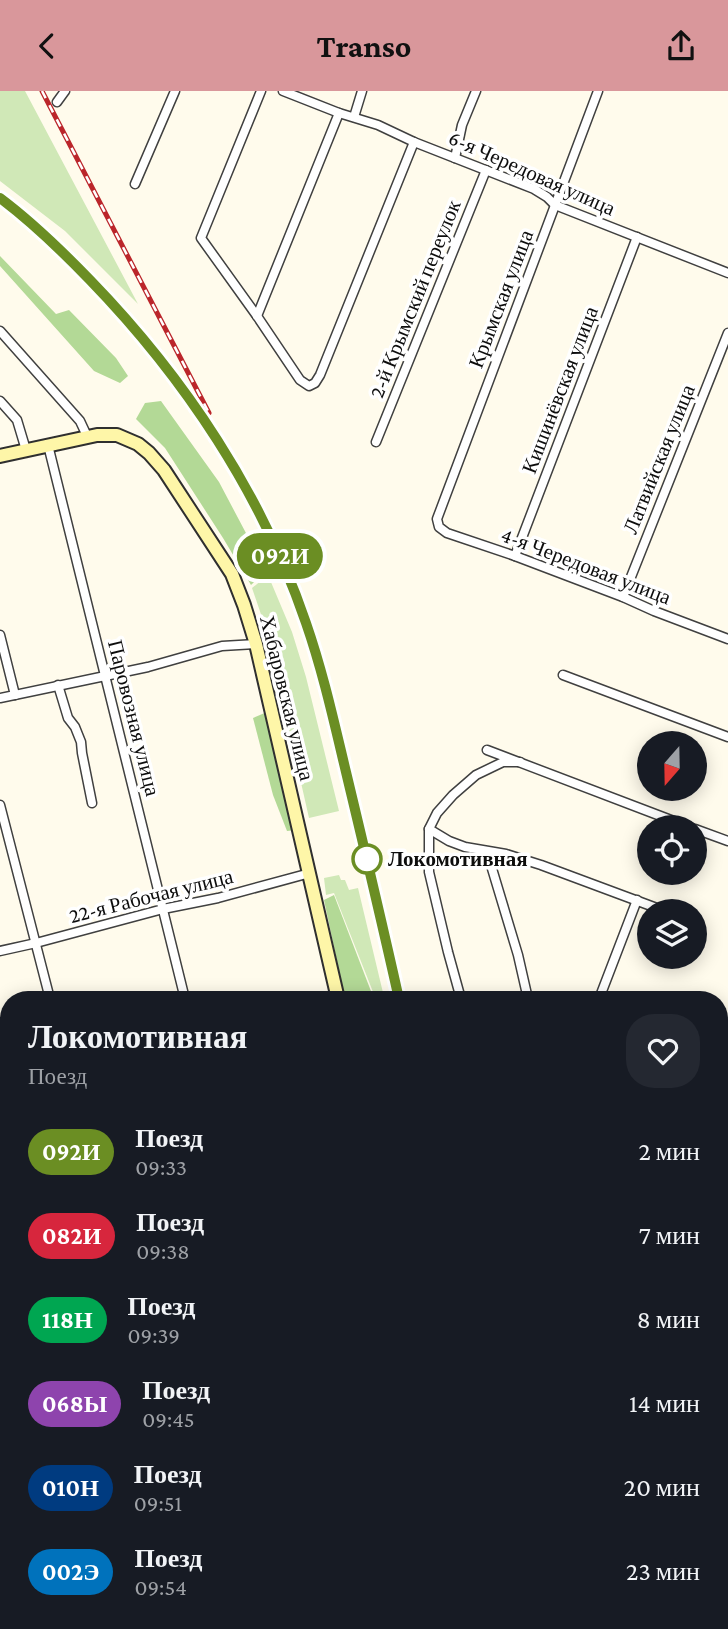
<!DOCTYPE html>
<html lang="ru">
<meta charset="utf-8">
<style>
body{margin:0;font-family:"Crimson Pro",serif;background:#242831;color:#f1f3f6;height:100vh;display:flex;flex-direction:column;font-size:26px;white-space:nowrap}
*{box-sizing:border-box;margin:0}
p{font-size:23px;color:#9ea1a6}
.icon{flex:none;width:38px;height:38px;fill:none;stroke:currentColor;stroke-width:2;stroke-linecap:round;stroke-linejoin:round}
.map{position:relative;flex:1;overflow:hidden}
.panel{position:absolute;left:0px;top:900px;width:728px;height:639px;display:flex;flex-direction:column;background:#171b24;border-radius:28px 28px 0 0;box-shadow:0 4px 18px #0003}
.panel>*{flex:none}
.badge{padding:0 14px;border-radius:23px;font-size:24px;line-height:46px}
.needle{width:46px;rotate:200deg}
.buttons{position:absolute;left:637px;top:640px;display:grid;gap:14px}
.buttons a{display:grid;place-items:center;width:70px;height:70px;border-radius:50%;background:#171b24;box-shadow:0 4px 18px #0003;font-size:35px}
.map>.badge{position:absolute;translate:-50% -50%;box-shadow:0 0 0 4px #fff}
.round{display:grid;place-items:center;flex:none;width:74px;height:74px;border-radius:28px;background:#242831}
.summary{display:flex;align-items:center;justify-content:space-between;height:119px;padding:0 28px}
h1{font-size:33px;font-weight:700;line-height:52px}
ul{padding:0;list-style:none}
li{display:flex;align-items:center;gap:21px;height:84px;padding:0 28px}
li div{flex:1}
li b{display:block;font-size:26px}
li em{font-style:normal}
li .badge{min-width:77px;font-weight:700;text-align:center}
header{display:flex;justify-content:space-between;align-items:center;height:91px;padding:0 28px;background:#d9979b;color:#111;font-size:32px;font-weight:700}
.map>svg:first-child{display:block}
.industrial{fill:#eae1eb}
.green{fill:#d0e8b7}
.forest{fill:#b3d996}
.lines{fill:none;stroke-linecap:round;stroke-linejoin:round}
.street-casing{stroke:#404040;stroke-width:11}
.secondary-casing{stroke:#2f2f2f;stroke-width:16}
.street{stroke:#fff;stroke-width:8}
.secondary{stroke:#fef6a8;stroke-width:12}
.rail-casing{stroke:#bb262b;stroke-width:5}
.rail{stroke:#fff;stroke-width:2.5;stroke-dasharray:8;stroke-linecap:butt}
.line-casing{stroke:#fff;stroke-width:16}
.line{stroke:#6b8e23;stroke-width:10}
.stop-dot{fill:#fff;stroke:#6b8e23;stroke-width:3.5}
.labels{text-anchor:middle;dominant-baseline:central;stroke-width:7;stroke-linejoin:round;paint-order:stroke}
.street-label{font-size:21px;fill:#0d0d0d;stroke:#fff}
.stop-label{font-size:21px;font-weight:bold;fill:#0d0d0d;stroke:#fff;text-anchor:start}
</style>
<header><svg class="icon" aria-label="back" viewBox="0 0 24 24"><path d="M15 5l-7 7 7 7"/></svg>Transo<svg class="icon" aria-label="share" viewBox="0 0 24 24"><path d="M12 15V3M7 8l5-5 5 5M5 13v7h14v-7"/></svg></header>
<div class="map">
<svg width="728" height="1538" viewBox="0 0 728 1538">
<rect width="100%" height="100%" fill="#fffbec"/>
<g class="industrial">
<polygon points="9,991 9,1105 0,1108 0,994"/>
<polygon points="326,1530 431,1530 402,1538 329,1538"/>
</g>
<g class="green">
<polygon points="0,0 25,0 138,213 65,140 0,90"/>
<polygon points="268,484 292,541 306,586 339,720 309,727 267,541 252,497"/>
<polygon points="339,784 341,789 345,789 349,799 358,797 384,906 375,906 334,802 326,804 324,787"/>
<polygon points="565,1530 680,1530 676,1538 567,1538"/>
</g>
<g class="forest">
<polygon points="0,165 56,223 69,219 116,267 128,285 120,292 94,280 0,175"/>
<polygon points="161,310 219,391 266,480 251,494 223,447 165,357 136,328 145,312"/>
<polygon points="267,621 296,739 287,740 273,704 253,627"/>
<polygon points="334,804 374,908 345,908 324,809"/>
</g>
<g class="lines">
<defs>
<g id="street">
<polyline points="261,0 201,147 257,225 300,289 309,295 315,292 320,284 414,51"/>
<polyline points="283,0 339,22 378,34 414,51 534,98 547,106 555,114 728,182"/>
<polyline points="598,0 437,428 439,436 447,442 515,465 623,506 654,520 728,548"/>
<polyline points="57,11 65,0"/>
<polyline points="354,26 362,0"/>
<polyline points="455,67 462,34 476,0"/>
<polyline points="135,93 175,0"/>
<polyline points="257,225 339,22"/>
<polyline points="0,240 80,330 87,345"/>
<polyline points="0,310 17,329 26,359"/>
<polyline points="376,351 486,79"/>
<polyline points="48,354 185,908"/>
<polyline points="515,465 637,146"/>
<polyline points="623,506 728,242"/>
<polyline points="0,544 15,604"/>
<polyline points="563,584 728,646"/>
<polyline points="58,594 68,627 75,636 81,651 82,662 92,712"/>
<polyline points="0,607 148,576 222,555 256,553"/>
<polyline points="487,659 692,737"/>
<polyline points="0,714 50,908"/>
<polyline points="429,738 449,750 465,756 506,763 541,774 662,819"/>
<polyline points="695,738 728,750"/>
<polyline points="487,761 518,864 528,908"/>
<polyline points="0,860 36,852 163,818 218,807 310,782"/>
<polyline points="461,908 448,861 429,781 429,738 437,722 453,704 476,684 503,671 520,671"/>
<polyline points="599,908 637,809"/>
<polyline points="0,984 9,982"/>
<polyline points="0,1112 9,1109"/>
<polyline points="0,1244 9,1242"/>
<polyline points="0,1256 9,1295"/>
<polyline points="0,1386 9,1384"/>
<polyline points="719,1506 728,1482"/>
<polyline points="0,1510 9,1507"/>
<polyline points="61,1530 63,1538"/>
<polyline points="313,1530 317,1538"/>
<polyline points="433,1538 453,1532"/>
<polyline points="709,1538 712,1530"/>
</g>
<g id="secondary">
<polyline points="0,365 97,344 117,344 138,353 149,362 164,379 232,483 244,514 256,553 338,908"/>
<polyline points="719,1458 728,1436"/>
<polyline points="483,1530 485,1538"/>
<polyline points="687,1538 691,1530"/>
</g>
</defs>
<use href="#street" class="street-casing"/>
<use href="#secondary" class="secondary-casing"/>
<use href="#street" class="street"/>
<use href="#secondary" class="secondary"/>
<defs>
<g id="rail">
<polyline points="42,0 209,322"/>
<path d="M0,107C34,132 65,163 94,193C187,289 263,405 306,532C323,581 334,631 346,681C364,756 382,832 399,908"/>
<polyline points="538,1530 540,1538"/>
</g>
</defs>
<use href="#rail" class="rail-casing"/>
<use href="#rail" class="rail"/>
</g>
<g class="lines">
<defs>
<path id="line" d="M0,107C32,131 62,160 90,189C185,287 262,403 306,532C323,581 334,631 346,681C364,756 382,832 399,908"/>
</defs>
<use href="#line" class="line-casing"/>
<use href="#line" class="line"/>
</g>
<circle class="stop-dot" cx="367" cy="768" r="14"/>
<g class="labels">
<g class="street-label">
<text transform="translate(532 82) rotate(24)">6-я Чередовая улица</text>
<text transform="translate(415 208) rotate(-68)">2-й Крымский переулок</text>
<text transform="translate(501 208) rotate(-69)">Крымская улица</text>
<text transform="translate(560 299) rotate(-69)">Кишинёвская улица</text>
<text transform="translate(659 368) rotate(-68)">Латвийская улица</text>
<text transform="translate(586 475) rotate(21)">4-я Чередовая улица</text>
<text transform="translate(287 607) rotate(76)">Хабаровская улица</text>
<text transform="translate(134 627) rotate(76)">Паровозная улица</text>
<text transform="translate(151 805) rotate(-14)">22-я Рабочая улица</text>
</g>
<g class="stop-label">
<text x="388" y="768">Локомотивная</text>
</g>
</g>
</svg>
<div class="buttons">
<a><svg class="needle" viewBox="-14 -14 28 28"><path d="M0-13l5 13h-10z" fill="#e53935"/><path d="M0 13l5-13h-10z" fill="#9ea1a6"/></svg></a>
<a><svg class="icon" aria-label="locate" viewBox="0 0 24 24"><circle cx="12" cy="12" r="6"/><path d="M12 2v4M12 18v4M2 12h4M18 12h4"/></svg></a>
<a><svg class="icon" aria-label="layers" viewBox="0 0 24 24"><path d="M12 4l9 5-9 5-9-5zM3 14l9 5 9-5"/></svg></a>
</div>
<b class="badge" style="left:280px;top:465px;background:#6b8e23;color:#fff">092И</b>
<section class="panel">
<div class="summary"><div><h1>Локомотивная</h1><p>Поезд</p></div><a class="round"><svg class="icon" aria-label="heart" viewBox="0 0 24 24"><path d="M12 20l-8-8c-3-5 5-10 8-4 3-6 11-1 8 4z"/></svg></a></div>
<ul>
<li><span class="badge" style="background:#6b8e23;color:#fff">092И</span><div><b>Поезд</b><p>09:33</p></div><em>2 мин</em></li>
<li><span class="badge" style="background:#d7263d;color:#fff">082И</span><div><b>Поезд</b><p>09:38</p></div><em>7 мин</em></li>
<li><span class="badge" style="background:#00a651;color:#fff">118Н</span><div><b>Поезд</b><p>09:39</p></div><em>8 мин</em></li>
<li><span class="badge" style="background:#8e44ad;color:#fff">068Ы</span><div><b>Поезд</b><p>09:45</p></div><em>14 мин</em></li>
<li><span class="badge" style="background:#003b80;color:#fff">010Н</span><div><b>Поезд</b><p>09:51</p></div><em>20 мин</em></li>
<li><span class="badge" style="background:#0072bc;color:#fff">002Э</span><div><b>Поезд</b><p>09:54</p></div><em>23 мин</em></li>
</ul>
</section>
</div>
